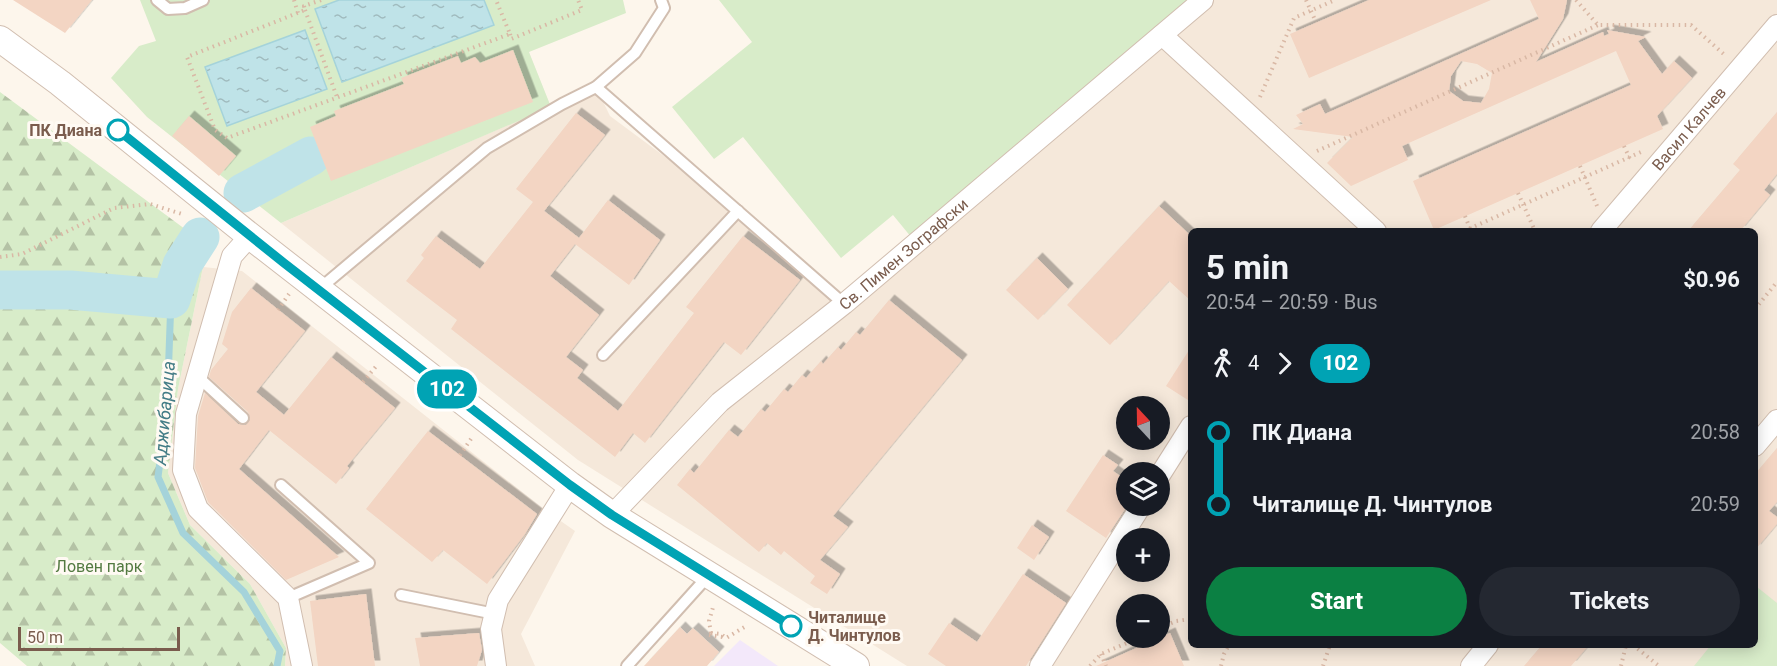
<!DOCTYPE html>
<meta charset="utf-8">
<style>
body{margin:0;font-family:Roboto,sans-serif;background:#242831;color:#f1f3f6;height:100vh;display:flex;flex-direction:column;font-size:22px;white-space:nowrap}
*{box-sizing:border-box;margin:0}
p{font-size:20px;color:#9ea1a6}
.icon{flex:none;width:33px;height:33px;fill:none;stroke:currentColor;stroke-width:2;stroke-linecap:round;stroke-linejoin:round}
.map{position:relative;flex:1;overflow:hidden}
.panel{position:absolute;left:1188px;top:228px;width:570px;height:420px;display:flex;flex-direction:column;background:#171b24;border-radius:9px;box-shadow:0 3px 15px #0003}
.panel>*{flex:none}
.badge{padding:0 12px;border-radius:20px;font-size:21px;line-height:39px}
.needle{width:39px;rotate:338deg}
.tools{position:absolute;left:1116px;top:396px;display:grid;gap:12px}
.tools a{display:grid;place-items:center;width:54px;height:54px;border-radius:50%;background:#171b24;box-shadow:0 3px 15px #0003;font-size:30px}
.scale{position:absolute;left:18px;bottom:15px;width:162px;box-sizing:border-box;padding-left:6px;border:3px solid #7a5c4d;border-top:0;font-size:16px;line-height:21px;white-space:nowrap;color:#7a5c4d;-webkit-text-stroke:4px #fffaf3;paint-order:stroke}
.map>.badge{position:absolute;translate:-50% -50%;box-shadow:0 0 0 3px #fff}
.legs{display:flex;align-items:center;gap:9px;height:66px;padding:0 18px;font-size:20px}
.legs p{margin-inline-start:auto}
.head{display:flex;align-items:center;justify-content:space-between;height:102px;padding:0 18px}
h1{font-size:33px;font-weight:700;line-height:45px}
.primary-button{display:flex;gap:12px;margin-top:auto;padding:12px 18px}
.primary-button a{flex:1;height:69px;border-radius:36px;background:#0b8043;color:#fff;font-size:24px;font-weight:700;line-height:69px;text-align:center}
.primary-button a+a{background:#242831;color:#f1f3f6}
ul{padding:0 18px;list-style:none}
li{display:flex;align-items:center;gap:21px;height:72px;font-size:22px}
li i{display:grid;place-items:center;width:9px;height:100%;margin:0 8px;background:currentColor}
li i::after{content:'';width:15px;height:15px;margin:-8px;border:4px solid;border-radius:50%;background:#171b24}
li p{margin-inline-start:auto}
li:first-child i{background:linear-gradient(#0000 50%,currentColor 0)}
li:last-child i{background:linear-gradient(currentColor 50%,#0000 0)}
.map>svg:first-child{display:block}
.residential{fill:#f5e8da;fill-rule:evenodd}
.education{fill:#f3e8fa}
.green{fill:#d8ecc9}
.forest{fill:url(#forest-firs)}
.water{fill:url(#water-ripples);stroke:#a5d3da;stroke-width:1.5}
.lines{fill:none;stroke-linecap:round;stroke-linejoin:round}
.stream{stroke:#a5d3da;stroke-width:7}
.river{stroke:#bfe3e8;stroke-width:39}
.building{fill:#f3d5c3;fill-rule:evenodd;filter:url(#shadow)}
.service-casing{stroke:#d1beb0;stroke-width:14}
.minor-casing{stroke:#d1beb0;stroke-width:22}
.tertiary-casing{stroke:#d1beb0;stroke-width:28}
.path{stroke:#d9b8a5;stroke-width:4;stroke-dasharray:1.5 4.5;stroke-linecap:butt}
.service{stroke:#fff;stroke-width:10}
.minor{stroke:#fff;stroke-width:20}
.tertiary{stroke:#fff;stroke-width:26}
.line-1-casing{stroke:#fff;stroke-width:14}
.line-1{stroke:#00a3b4;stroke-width:9}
.stop-1-dot{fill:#fff;stroke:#00a3b4;stroke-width:3}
.labels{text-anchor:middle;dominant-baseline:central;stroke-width:6;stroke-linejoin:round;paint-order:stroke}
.street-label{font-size:16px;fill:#7a5c4d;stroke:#fffaf3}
.stop-label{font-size:16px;font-weight:bold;fill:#7a5c4d;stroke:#fffaf3;text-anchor:end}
.park-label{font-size:16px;fill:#537a41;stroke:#fffaf3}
.water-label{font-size:18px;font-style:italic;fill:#437c86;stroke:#fffaf3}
</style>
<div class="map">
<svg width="1777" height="666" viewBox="0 0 1777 666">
<defs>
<pattern id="forest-firs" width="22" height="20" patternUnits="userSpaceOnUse" patternTransform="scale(1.5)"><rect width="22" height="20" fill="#d8ecc9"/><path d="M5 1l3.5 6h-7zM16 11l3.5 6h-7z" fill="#b4c2a5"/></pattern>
<pattern id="water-ripples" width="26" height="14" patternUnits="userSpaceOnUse" patternTransform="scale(1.5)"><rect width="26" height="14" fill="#bfe3e8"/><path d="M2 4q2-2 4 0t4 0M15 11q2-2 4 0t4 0" fill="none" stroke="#a0bbbe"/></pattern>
<filter id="shadow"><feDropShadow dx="5.5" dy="-5.5" stdDeviation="0" flood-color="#0004"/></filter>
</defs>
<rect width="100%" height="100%" fill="#fdf6ec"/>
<g class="residential">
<path d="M1203,0H1777V666H907L578,460L281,223L596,87L610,116L738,211L844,303ZM1191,231H1755V645H1191ZM1126,406H1160V440H1126ZM1126,472H1160V506H1126ZM1126,538H1160V572H1126ZM1126,604H1160V638H1126Z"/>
<polygon points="203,267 242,271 545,510 575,531 521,634 535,666 285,666 286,648 250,584 190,525 168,473 178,389"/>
</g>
<polygon class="education" points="740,640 778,666 714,666"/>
<g class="green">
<polygon points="140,0 623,0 626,13 529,52 551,107 281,223 147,117 111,78 139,46 156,41"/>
<polygon points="719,0 1193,0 916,243 893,215 841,258 743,137 714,159 672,107 752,42"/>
<polygon points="1757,587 1777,603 1777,666 1694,666 1711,645 1755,645 1755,590"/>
</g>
<polygon class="forest" points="0,92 193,235 203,267 178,389 168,473 190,525 250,584 286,648 285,666 27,666 0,643"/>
<g class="water">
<polygon points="339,0 484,0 494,25 342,82 315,9"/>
<polygon points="305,30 327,89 227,126 205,67"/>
</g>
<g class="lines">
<polyline class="stream" points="171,299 167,408 158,477 183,533 244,592 280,651 277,666"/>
<g class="river">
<polyline points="243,193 311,156"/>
<polyline points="0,290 70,290 171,299 182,265 200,237"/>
</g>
</g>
<g class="building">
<polygon points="13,0 92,0 65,33"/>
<polygon points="1369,0 1491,0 1309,78 1290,34"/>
<path d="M1530,0H1567L1563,19L1536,62L1603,32L1604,36L1609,34L1607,30L1646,37L1638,41L1662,74L1674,61L1692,78L1657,116L1663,129L1434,230L1413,181L1631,85L1616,51L1402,146L1408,160L1351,186L1327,163L1353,137L1293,129L1303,124L1296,115L1320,104L1325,114L1539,19ZM1461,61L1477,64L1492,73L1489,89L1481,103L1463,101L1449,91L1451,76Z"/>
<polygon points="513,50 533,102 331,181 310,127 336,116 334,111 404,84 401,78 458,56 461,63 475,57 480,63"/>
<polygon points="1777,112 1777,174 1764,190 1770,195 1740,231 1688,231 1740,170 1733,164"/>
<polygon points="576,113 605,135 544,211 535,204 579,238 608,200 660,240 629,285 575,244 550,276 599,315 566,357 583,370 577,378 618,411 694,313 686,307 743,236 800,280 741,355 724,342 645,443 633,433 615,457 451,329 457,320 406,281 424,258 421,255 436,236 480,269 533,202 516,189"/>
<polygon points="189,116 236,156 219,176 172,136"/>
<polygon points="1159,206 1191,236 1191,301 1169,281 1110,345 1067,305"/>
<polygon points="1037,258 1068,289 1038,320 1006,290"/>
<polygon points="251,288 305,331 256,392 284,415 331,357 395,408 347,466 349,468 336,484 269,430 239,469 339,557 286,580 208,502 195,468 198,416 205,393 238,424 246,425 250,420 248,412 209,377 211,370 228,349 222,344 232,312"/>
<polygon points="889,300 962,360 833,516 848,527 820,560 840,574 827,594 810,583 815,576 784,551 781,555 767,543 759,552 677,485 690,469 694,473 729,430 738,437 761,409 765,412 784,389 788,392 802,375 806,378 821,361 823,364 838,347 841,350 856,332 860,335"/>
<polygon points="1191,347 1191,402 1166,386"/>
<polygon points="428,431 537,514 525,534 487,584 443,550 432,562 366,509"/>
<polygon points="1777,448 1777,502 1769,511 1777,517 1777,524 1755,550 1755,474"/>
<polygon points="1103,455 1118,465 1113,471 1126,480 1127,506 1106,538 1066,511"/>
<polygon points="1032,525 1049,537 1034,560 1017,548"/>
<polygon points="1023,574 1066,603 1026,666 946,666 928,654 949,623 977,642"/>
<polygon points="366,594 375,666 318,666 310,601"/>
<polygon points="680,627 687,634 693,628 719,652 707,666 644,666"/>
<polygon points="479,633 482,650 477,666 420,666 415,638"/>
<polygon points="1170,633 1184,666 1096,666"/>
<polygon points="1542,645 1589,645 1571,666 1524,666"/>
</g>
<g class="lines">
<defs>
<g id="service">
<polyline points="157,0 168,9 185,8 203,0"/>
<polyline points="596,87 844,304"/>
<polyline points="318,290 487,148 562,104 596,87 635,53 664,8 661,0"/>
<polyline points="603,355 738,211"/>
<polyline points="197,376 243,418"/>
<polyline points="281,485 369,563 288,598"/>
<polyline points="401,595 495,614"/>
<polyline points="627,666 709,575"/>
</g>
<g id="minor">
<polyline points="1162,35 1376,231"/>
<path id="s1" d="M1601,231L1777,25"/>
<polyline points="250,236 232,256 186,414 183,470 198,509 288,598 302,666"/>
<polyline points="1755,446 1777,420"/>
<polyline points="1160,475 1191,426"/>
<path id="s2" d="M612,515L720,402L844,304L1203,0"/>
<polyline points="496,666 491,629 498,600 570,485"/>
<polyline points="1040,666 1141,506"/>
<polyline points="1471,666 1488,645"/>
</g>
<polyline id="tertiary" points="0,39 60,83 250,236 570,485 612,515 856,666"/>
</defs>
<use href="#service" class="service-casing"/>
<use href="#minor" class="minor-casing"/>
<use href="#tertiary" class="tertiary-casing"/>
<g class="path">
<polyline points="294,0 298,13"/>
<polyline points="321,0 304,6 305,10 187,57 215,130 227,138 510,34 496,0"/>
<polyline points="1306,0 1316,22"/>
<polyline points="1576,0 1598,25 1691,25 1726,56"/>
<polyline points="305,10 337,97"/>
<polyline points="510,34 511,39 582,10 578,0"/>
<polyline points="1260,97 1294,18 1335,0"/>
<polyline points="1624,146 1630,159"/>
<polyline points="1317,151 1598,25"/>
<polyline points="1580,166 1597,206"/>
<polyline points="1518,193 1535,231"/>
<polyline points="1465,216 1471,231"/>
<polyline points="1464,231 1641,152"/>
<polyline points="0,257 22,254 114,208 150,204 185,215"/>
<polyline points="1755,309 1777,282"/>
<polyline points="278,310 289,294"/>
<polyline points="363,382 378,364"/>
<polyline points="460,455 473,436"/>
<polyline points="1132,600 1134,604"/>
<polyline points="1160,628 1176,621 1191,619"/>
<polyline points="711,633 721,634 726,638 748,625"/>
<polyline points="711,633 709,621 714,604"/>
<polyline points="709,635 723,637"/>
<polyline points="1633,645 1659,666"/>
<polyline points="1101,654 1106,666"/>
<polyline points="1090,666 1101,654 1139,638"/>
<polyline points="1221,666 1224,654 1229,645"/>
<polyline points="1323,666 1330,645"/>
<polyline points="1621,666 1626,645"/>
</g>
<use href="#service" class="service"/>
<use href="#minor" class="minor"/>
<use href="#tertiary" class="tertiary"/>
</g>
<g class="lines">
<defs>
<polyline id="line-1" points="118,130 284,263 570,485 612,515 791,626"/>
</defs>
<use href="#line-1" class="line-1-casing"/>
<use href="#line-1" class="line-1"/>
</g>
<g class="stop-1-dot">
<circle cx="118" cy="130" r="10"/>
<circle cx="791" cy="626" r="10"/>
</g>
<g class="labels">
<g class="street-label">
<text stroke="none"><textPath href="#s1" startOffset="135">Васил Калчев</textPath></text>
<text stroke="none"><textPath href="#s2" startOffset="392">Св. Пимен Зографски</textPath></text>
</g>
<g class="stop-label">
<text x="102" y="130">ПК Диана</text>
<text x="808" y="617" text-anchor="start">Читалище<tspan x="808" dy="18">Д. Чинтулов</tspan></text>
</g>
<g class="park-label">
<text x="99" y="566">Ловен парк</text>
</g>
<g class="water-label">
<text transform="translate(164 413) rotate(-85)">Аджибарица</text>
</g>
</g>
</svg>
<div class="tools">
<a><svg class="needle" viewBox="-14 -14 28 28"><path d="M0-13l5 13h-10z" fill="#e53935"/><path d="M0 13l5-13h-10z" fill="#9ea1a6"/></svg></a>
<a><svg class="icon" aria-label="layers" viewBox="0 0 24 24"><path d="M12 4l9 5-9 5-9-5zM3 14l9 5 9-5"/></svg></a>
<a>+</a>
<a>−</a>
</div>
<div class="scale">50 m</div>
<b class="badge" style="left:447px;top:389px;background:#00a3b4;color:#fff">102</b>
<section class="panel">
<div class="head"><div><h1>5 min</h1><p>20:54 – 20:59 · Bus</p></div><b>$0.96</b></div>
<div class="legs"><svg class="icon" aria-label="walk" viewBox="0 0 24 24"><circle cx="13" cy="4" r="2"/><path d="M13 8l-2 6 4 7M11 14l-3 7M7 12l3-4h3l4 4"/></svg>4<svg class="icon" aria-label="forward" viewBox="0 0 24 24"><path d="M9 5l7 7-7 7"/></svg><b class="badge" style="background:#00a3b4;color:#fff">102</b></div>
<ul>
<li><i style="color:#00a3b4"></i><b>ПК Диана</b><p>20:58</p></li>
<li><i style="color:#00a3b4"></i><b>Читалище Д. Чинтулов</b><p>20:59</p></li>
</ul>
<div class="primary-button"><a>Start</a><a>Tickets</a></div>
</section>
</div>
